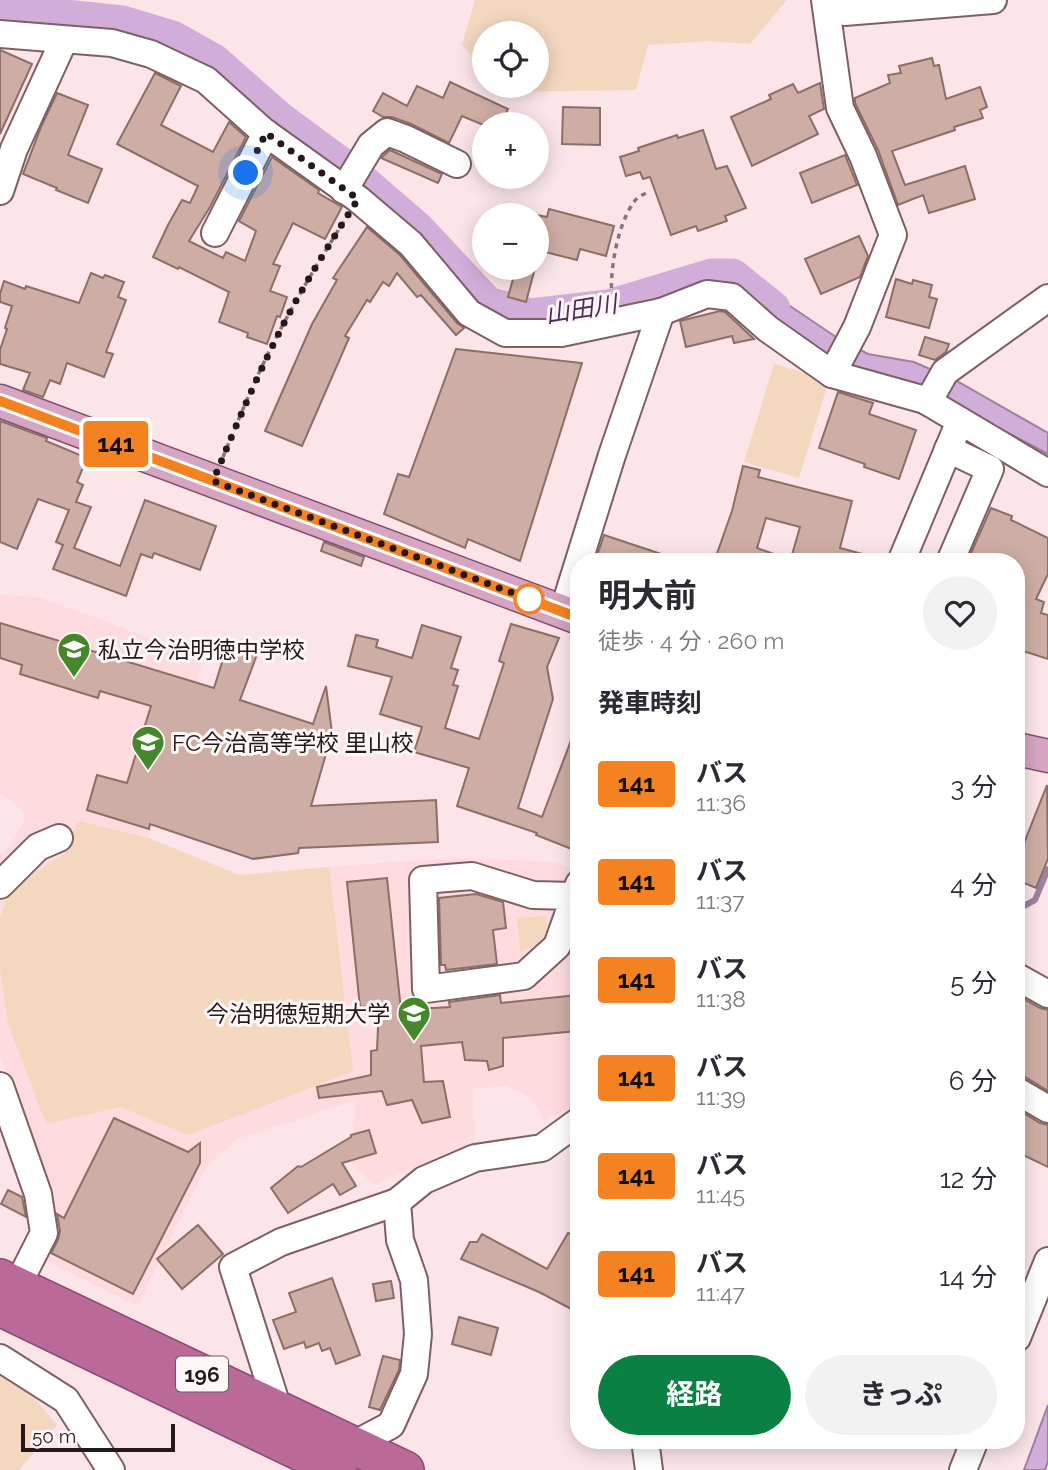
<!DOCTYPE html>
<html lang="ja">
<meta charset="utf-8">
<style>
body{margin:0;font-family:Raleway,"Noto Sans JP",sans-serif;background:#f2f2f3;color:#2b2b33;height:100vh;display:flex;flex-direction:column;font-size:26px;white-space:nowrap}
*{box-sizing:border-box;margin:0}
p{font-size:23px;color:#7c7c81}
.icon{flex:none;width:38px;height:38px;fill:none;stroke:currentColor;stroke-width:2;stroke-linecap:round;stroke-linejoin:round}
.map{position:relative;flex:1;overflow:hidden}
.details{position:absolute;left:570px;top:553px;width:455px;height:896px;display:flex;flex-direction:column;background:#fff;border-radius:28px;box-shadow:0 4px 18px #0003}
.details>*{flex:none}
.badge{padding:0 14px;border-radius:5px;font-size:24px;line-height:46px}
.buttons{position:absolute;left:472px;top:21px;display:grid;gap:14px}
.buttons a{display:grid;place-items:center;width:77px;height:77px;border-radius:50%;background:#fff;box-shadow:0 4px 18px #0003;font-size:35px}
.scale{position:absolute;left:21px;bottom:18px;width:154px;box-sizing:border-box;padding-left:7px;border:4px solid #25181a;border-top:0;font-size:19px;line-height:24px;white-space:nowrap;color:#25181a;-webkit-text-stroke:5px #fef7f7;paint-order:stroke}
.you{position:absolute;width:35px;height:35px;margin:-18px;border:5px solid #fff;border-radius:50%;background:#1a73e8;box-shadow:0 0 0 10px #1a73e833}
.map>.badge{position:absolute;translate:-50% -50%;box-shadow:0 0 0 4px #fff}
h2{padding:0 28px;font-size:26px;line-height:63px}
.round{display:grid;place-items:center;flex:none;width:74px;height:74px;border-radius:37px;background:#f2f2f3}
.overview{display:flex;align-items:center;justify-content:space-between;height:119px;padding:0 28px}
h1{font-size:33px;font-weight:700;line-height:52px}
.action{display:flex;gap:14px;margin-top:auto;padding:14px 28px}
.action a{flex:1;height:80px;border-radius:42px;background:#0b8043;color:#fff;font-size:28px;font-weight:700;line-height:80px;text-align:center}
.action a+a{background:#f2f2f3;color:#2b2b33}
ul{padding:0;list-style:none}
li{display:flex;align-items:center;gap:21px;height:98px;padding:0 28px}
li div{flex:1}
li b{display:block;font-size:26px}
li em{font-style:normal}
li .badge{min-width:77px;font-weight:700;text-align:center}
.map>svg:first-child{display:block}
.built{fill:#fedbde}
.green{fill:#f4d7bf}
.water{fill:#d1aeda;stroke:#9d81a0;stroke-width:2}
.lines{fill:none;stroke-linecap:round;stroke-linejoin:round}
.stream{stroke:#9d81a0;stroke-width:6}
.river{stroke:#d1aeda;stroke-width:37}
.building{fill:#ceada4;stroke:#8c6e66;stroke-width:2}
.minor-casing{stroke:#7e6063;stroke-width:30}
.major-casing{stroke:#864d6d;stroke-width:35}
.highway-casing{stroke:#864d6d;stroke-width:40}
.path{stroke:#867578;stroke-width:3.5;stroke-dasharray:5 5;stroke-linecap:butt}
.minor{stroke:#fff;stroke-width:26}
.major{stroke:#d6a5c2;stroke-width:32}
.highway{stroke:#bb6999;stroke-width:37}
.line-casing{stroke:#fff;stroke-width:16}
.line{stroke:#f58220;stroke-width:10}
.walk{stroke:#25181a;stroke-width:7;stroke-dasharray:0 12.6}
.stop-dot{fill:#fff;stroke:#f58220;stroke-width:3.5}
.labels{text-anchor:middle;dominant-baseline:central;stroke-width:6;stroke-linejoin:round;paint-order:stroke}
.shield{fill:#fef7f7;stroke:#665b5c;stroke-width:2}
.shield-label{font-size:21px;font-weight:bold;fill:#25181a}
.poi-label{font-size:23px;fill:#25181a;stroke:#fef7f7;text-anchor:start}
.water-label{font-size:24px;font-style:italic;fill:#52275c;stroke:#fef7f7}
</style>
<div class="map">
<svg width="1048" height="1470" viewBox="0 0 1048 1470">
<rect width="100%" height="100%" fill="#fbe5e8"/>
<polygon class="built" points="0,595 38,597 103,620 204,661 149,838 239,875 389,862 469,858 556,862 579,874 579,1103 544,1121 532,1098 506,1086 473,1089 475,1148 450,1152 374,1185 351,1163 355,1100 237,1139 204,1170 138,1306 40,1258 55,1213 0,1057 0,855 9,848 25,819 21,809 0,793"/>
<g class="green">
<polygon points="475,0 787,0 750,44 709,41 648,45 636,90 506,92 500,86 537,86 537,33 485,33 485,70 462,45"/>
<polygon points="774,364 829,380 799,478 744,462"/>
<polygon points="78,821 149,838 239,875 329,867 353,1071 189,1135 120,1107 46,1124 8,1024 0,969 0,918 7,897 36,872 64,854"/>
<path d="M547,916C549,937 538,946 520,952L517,918Z"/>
<polygon points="0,1373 30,1393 57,1425 19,1470 0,1470"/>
</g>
<g class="water">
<polygon points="738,271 836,337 868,354 914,362 955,380 1048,433 1048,454 970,413 852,367 810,347 726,284"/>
<polygon points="1048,1405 1048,1461 1045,1470 1024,1470"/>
</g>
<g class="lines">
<polyline class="stream" points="1017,905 1022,907 1035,900 1048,869"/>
<polyline class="river" points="0,11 122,24 172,39 213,62 280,121 352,174 417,230 487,305 531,317 609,308 712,277 732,277 772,309"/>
</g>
<g class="building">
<polygon points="0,50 32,64 0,134"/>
<polygon points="932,58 934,66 939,65 946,99 980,87 987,107 980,110 983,118 954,127 955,130 892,151 905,185 965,166 975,199 929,213 923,195 898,205 878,150 855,103 855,98 890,83 888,75 901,73 899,66"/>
<polygon points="155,73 181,86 161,125 213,152 229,122 246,137 210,207 189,241 223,258 226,252 245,261 256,231 239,221 272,157 319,190 318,193 342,207 325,239 293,223 273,264 280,266 270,291 287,297 280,317 277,316 267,344 247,337 248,333 219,322 229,292 179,267 178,269 153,257 168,225 182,200 190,203 198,186 117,144"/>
<polygon points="450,82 508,109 501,124 481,124 462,116 449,143 411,124 392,117 383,117 373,111 383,93 407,106 417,86 443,98"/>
<polygon points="820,83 824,109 809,116 818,134 752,166 731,117 771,99 769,95 793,84 798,93"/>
<polygon points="57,93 88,105 68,155 102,169 88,203 56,190 57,188 23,174 41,127"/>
<polygon points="563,107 600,108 600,145 562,144"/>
<polygon points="703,130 716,169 727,166 746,208 725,216 727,221 698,231 696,226 671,235 650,177 643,179 640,172 626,176 620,157 639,151 638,148 677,135 678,138"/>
<polygon points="390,150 442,174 438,183 381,158"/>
<polygon points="845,155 857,185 812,203 800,173"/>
<polygon points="549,209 614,226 606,256 580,249 577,260 537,250 537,215 547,217"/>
<polygon points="367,227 400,255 457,323 464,328 456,335 421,295 417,297 397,273 389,286 383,282 370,302 367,300 345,336 349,338 302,446 265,431 312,324 337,280 333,278"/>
<polygon points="859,236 868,256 860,277 821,294 805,259"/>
<polygon points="516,268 535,268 526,302 508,297"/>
<polygon points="91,273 103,278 105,275 124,282 118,297 126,300 106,352 113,354 104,377 67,363 60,384 50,380 43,397 23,390 30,373 0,364 0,350 7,329 5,328 12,306 0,302 0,294 4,281 25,289 26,286 79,303"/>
<polygon points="896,279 912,284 913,280 932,285 929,297 937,299 929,328 886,317"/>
<polygon points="720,311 725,312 754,339 734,343 732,336 686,347 680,321"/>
<polygon points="925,337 949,344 946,352 935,360 919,355"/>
<polygon points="456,349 582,363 520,561 468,539 465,548 384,514 398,474 409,477"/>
<polygon points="838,392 873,403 869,414 916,430 899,479 864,467 865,464 819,448"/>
<polygon points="0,421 47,438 46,441 87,458 77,482 83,485 76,502 91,507 74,548 120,566 145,500 216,526 200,570 154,553 152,558 141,554 126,596 53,569 63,545 56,542 69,510 38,499 17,549 0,542"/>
<polygon points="743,466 760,470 758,477 852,501 840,548 870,556 870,562 790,562 800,527 766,518 757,548 788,559 788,562 714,562 732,511"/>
<polygon points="991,508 1012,516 1011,520 1048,538 1048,574 1036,599 1044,602 1041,613 1048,615 1048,659 1017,649 1017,562 967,562"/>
<polygon points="604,535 676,559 675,562 595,562"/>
<polygon points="324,542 364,557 361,566 321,551"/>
<polygon points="0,623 214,688 224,656 245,645 262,641 240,700 313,724 326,686 332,733 311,806 436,800 438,842 299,848 298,853 253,859 150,824 149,829 87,810 97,775 127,783 151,706 100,691 98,698 20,674 22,665 0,658"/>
<polygon points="511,624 559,638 547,667 553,699 518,808 542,817 578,722 579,723 579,838 574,850 536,835 537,833 457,806 469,768 414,752 422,727 380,714 392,677 348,666 356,635 378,640 376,647 412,658 422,625 461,637 451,668 458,670 453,685 458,686 445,728 479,739 504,663 499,661"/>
<polygon points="1047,785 1048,859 1036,888 1017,880 1017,861"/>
<polygon points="387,878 401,1010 450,1007 449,1002 500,995 501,1003 577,995 577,1031 503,1038 503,1066 489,1070 487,1061 465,1060 462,1042 421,1046 424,1082 443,1081 450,1117 422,1123 412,1100 387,1105 382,1091 319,1098 317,1087 371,1075 371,1051 377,1050 379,1005 360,1007 347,882"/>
<polygon points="476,894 503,902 506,928 493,930 497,964 446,970 445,965 441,965 439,898"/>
<polygon points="1022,998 1040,1008 1048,1010 1048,1091 1025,1077 1017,1075 1017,1006"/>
<polygon points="1017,1109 1040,1123 1048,1125 1048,1167 1017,1152"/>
<polygon points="114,1118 188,1152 200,1143 200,1163 133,1294 51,1253 58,1240 60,1231 57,1214 64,1218"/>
<polygon points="369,1130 376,1153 342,1163 356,1186 340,1195 333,1184 288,1213 271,1188 298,1166 301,1167 351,1137 351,1135"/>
<polygon points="8,1190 22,1197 26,1217 1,1204"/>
<polygon points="198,1225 223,1254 182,1289 157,1259"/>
<polygon points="568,1233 579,1239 579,1313 539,1292 461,1259 470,1242 477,1242 482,1234 547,1269"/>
<polygon points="332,1278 360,1355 336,1364 330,1348 322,1351 319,1343 306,1348 304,1342 284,1349 273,1320 296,1312 289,1293"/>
<polygon points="391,1281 394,1298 376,1301 373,1284"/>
<polygon points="459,1317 498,1328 491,1355 452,1344"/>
<polygon points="383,1356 400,1360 399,1370 380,1410 369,1407"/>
</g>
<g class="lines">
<defs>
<g id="minor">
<polyline points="825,0 840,108 863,156 893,235 857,327 832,374"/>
<polyline points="841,0 844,12 993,0"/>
<polyline points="0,34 112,43 151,54 206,80 263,131 358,199 411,244 469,313 505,333 561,333 661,312 707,294 732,297 768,329 832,374 925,400 1048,473"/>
<polyline points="344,190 371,145 387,132 406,139 457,164"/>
<polyline points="0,191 14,149 64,40"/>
<polyline points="215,233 266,133"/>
<polyline points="928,402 945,372 1048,298"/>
<polyline points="948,449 990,469 950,562"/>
<polyline points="901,562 960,421"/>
<polyline points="563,612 612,455 661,312"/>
<polyline points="0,885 38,847 59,838"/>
<polyline points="575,896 533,895 472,876 423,880 426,989 524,976 557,946 579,884"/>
<polyline points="1017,977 1048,994"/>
<polyline points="0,1086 38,1194 44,1233 10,1300"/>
<polyline points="1017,1091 1048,1109"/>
<polyline points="1017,1338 1048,1261"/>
<polyline points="0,1358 66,1400 111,1470"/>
<polyline points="278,1409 233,1267 281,1242 397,1202"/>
<polyline points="645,1440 649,1470"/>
<polyline points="346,1454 353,1445 391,1425 414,1374 418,1334 414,1280 400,1240 397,1202 424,1180 475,1158 542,1148 579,1121"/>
<polyline points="963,1470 975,1440"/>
</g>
<g id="major">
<polyline points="0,401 579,618"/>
<polyline points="1017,749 1048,756"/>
</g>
<g id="highway">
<polyline points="0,1278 405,1470"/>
<polyline points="0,1307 338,1470"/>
</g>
</defs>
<use href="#minor" class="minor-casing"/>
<use href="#major" class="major-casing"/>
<use href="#highway" class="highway-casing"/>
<g class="path">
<path d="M612,298C609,271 618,223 634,202C637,197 642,195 647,193"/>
<path d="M223,457C240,416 257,374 278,334C299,294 322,256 346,218"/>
</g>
<use href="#minor" class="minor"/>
<use href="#major" class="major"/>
<use href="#highway" class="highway"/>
</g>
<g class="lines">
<defs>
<polyline id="line" points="0,401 579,618"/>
</defs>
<use href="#line" class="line-casing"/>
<use href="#line" class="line"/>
<path class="walk" d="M246,173L266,133L358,199C329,245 300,290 276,339C253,385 233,433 213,481L529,599"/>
</g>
<defs>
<symbol id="school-pin" viewBox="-11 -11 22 30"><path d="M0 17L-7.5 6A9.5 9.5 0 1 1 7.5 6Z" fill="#45872a" stroke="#fef7f7"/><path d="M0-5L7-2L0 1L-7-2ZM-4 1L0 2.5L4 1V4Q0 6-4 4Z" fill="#fff"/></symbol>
<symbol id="university-pin" viewBox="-11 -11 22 30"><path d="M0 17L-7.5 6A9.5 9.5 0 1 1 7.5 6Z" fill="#45872a" stroke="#fef7f7"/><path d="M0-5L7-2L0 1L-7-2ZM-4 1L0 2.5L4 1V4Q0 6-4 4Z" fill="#fff"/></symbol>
</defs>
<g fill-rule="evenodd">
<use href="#school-pin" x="55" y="630" width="38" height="52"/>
<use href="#school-pin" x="129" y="723" width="38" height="52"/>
<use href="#university-pin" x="395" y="994" width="38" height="52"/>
</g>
<circle class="stop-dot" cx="529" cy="599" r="14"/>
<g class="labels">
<rect class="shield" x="176" y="1356.5" width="52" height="35" rx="5"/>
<g class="shield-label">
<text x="202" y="1374">196</text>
</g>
<g class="poi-label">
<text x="98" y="649">私立今治明徳中学校</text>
<text x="172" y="742">FC今治高等学校 里山校</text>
<text x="390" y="1013" text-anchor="end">今治明徳短期大学</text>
</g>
<g class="water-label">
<text transform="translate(581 309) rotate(-9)">山田川</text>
</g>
</g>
</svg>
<div class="buttons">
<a><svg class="icon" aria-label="locate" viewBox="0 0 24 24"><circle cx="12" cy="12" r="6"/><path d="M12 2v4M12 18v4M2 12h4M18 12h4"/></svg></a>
<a>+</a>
<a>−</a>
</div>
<div class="scale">50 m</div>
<div class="you" style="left:246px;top:173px"></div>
<b class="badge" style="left:116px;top:444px;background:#f58220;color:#111">141</b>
<section class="details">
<div class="overview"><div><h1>明大前</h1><p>徒歩 · 4 分 · 260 m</p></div><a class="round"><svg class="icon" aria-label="heart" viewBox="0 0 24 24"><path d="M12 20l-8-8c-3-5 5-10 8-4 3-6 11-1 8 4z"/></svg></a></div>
<h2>発車時刻</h2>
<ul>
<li><span class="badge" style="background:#f58220;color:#111">141</span><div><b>バス</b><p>11:36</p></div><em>3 分</em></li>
<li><span class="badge" style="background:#f58220;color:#111">141</span><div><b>バス</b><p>11:37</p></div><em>4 分</em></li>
<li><span class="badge" style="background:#f58220;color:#111">141</span><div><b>バス</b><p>11:38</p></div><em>5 分</em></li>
<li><span class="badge" style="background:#f58220;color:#111">141</span><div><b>バス</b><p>11:39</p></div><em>6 分</em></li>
<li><span class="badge" style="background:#f58220;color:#111">141</span><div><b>バス</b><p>11:45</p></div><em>12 分</em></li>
<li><span class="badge" style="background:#f58220;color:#111">141</span><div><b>バス</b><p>11:47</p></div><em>14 分</em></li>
</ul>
<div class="action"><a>経路</a><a>きっぷ</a></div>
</section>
</div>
